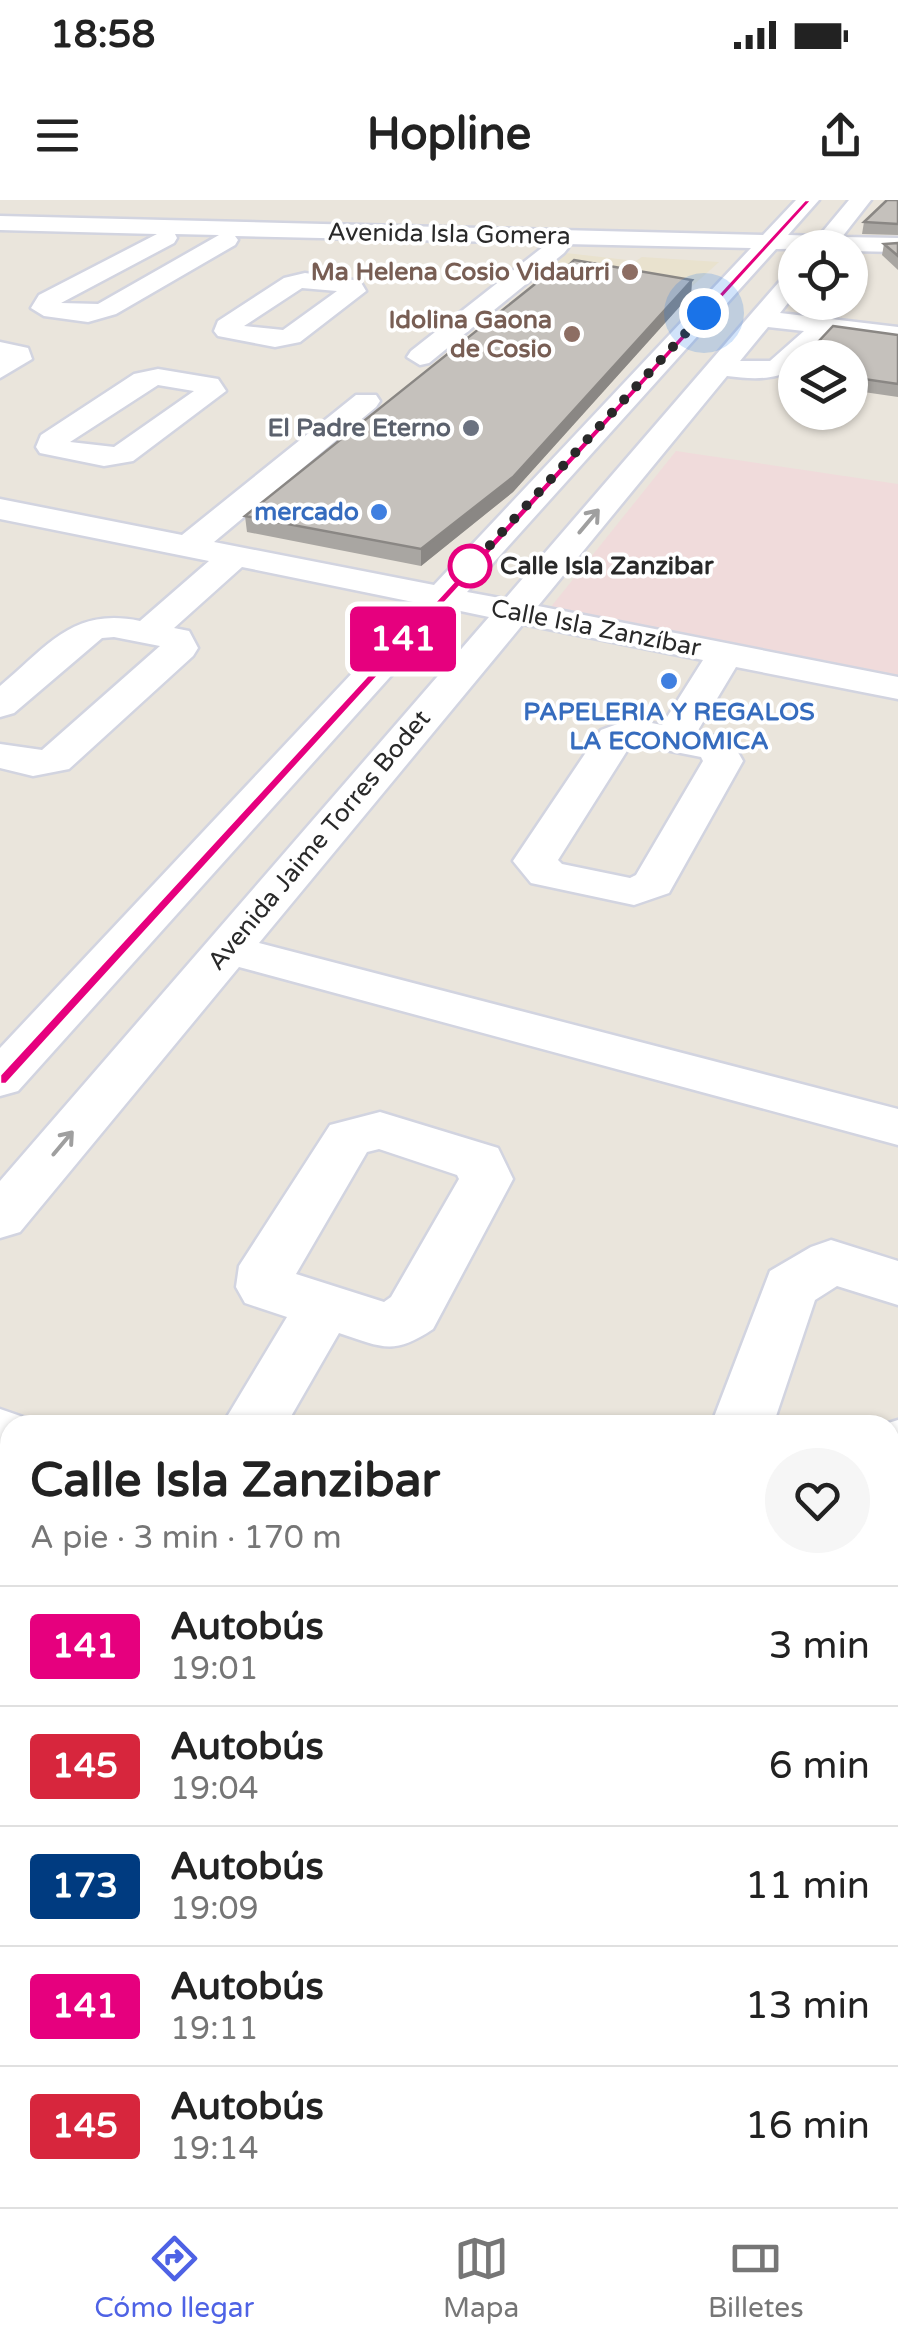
<!DOCTYPE html>
<html lang="es">
<meta charset="utf-8">
<style>
body{margin:0;font-family:"Varela Round",sans-serif;background:#f6f6f6;color:#222;height:100vh;display:flex;flex-direction:column;font-size:38px;white-space:nowrap}
*{box-sizing:border-box;margin:0}
p{font-size:32px;color:#767676}
.icon{flex:none;width:55px;height:55px;fill:none;stroke:currentColor;stroke-width:2;stroke-linecap:round;stroke-linejoin:round}
.map{position:relative;flex:1;overflow:hidden}
.side{position:absolute;left:0px;top:1215px;width:900px;height:792px;display:flex;flex-direction:column;background:#fff;border-radius:30px 30px 0 0;box-shadow:0 2px 8px #0004}
.side>*{flex:none}
.badge{padding:0 20px;border-radius:8px;font-size:35px;line-height:65px}
.buttons{position:absolute;left:778px;top:30px;display:grid;gap:20px}
.buttons a{display:grid;place-items:center;width:90px;height:90px;border-radius:50%;background:#fff;box-shadow:0 2px 8px #0004;font-size:50px}
.you{position:absolute;width:50px;height:50px;margin:-25px;border:8px solid #fff;border-radius:50%;background:#1a73e8;box-shadow:0 0 0 15px #1a73e833}
.map>.badge{position:absolute;translate:-50% -50%;box-shadow:0 0 0 5px #fff}
.round{display:grid;place-items:center;flex:none;width:105px;height:105px;border-radius:52px;background:#f6f6f6}
.overview{display:flex;align-items:center;justify-content:space-between;height:170px;padding:0 30px}
h1{font-size:48px;font-weight:700;line-height:75px}
ul{padding:0;list-style:none}
li{display:flex;align-items:center;gap:30px;height:120px;padding:0 30px;border-top:2px solid #e0e0e0}
li div{flex:1}
li b{display:block;font-size:38px}
li em{font-style:normal}
li .badge{min-width:110px;font-weight:700;text-align:center}
.status{display:flex;justify-content:space-between;align-items:center;height:70px;padding:0 50px;background:#fff;direction:ltr}
.status svg{height:28px;fill:currentColor}
header{display:flex;justify-content:space-between;align-items:center;height:130px;padding:0 30px;background:#fff;font-size:45px;font-weight:700}
.tab-bar{display:flex;justify-content:space-around;align-items:center;height:140px;border-top:2px solid #e0e0e0;background:#fff;font-size:28px;color:#767676}
.tab-bar a{display:grid;justify-items:center;gap:5px}
.tab-bar .current{color:#4e62e5}
.map>svg:first-child{display:block}
.education{fill:#e9e2ce}
.medical{fill:#f0dbdb}
.lines{fill:none;stroke-linecap:round;stroke-linejoin:round}
.minor-casing{stroke:#d2d4e0;stroke-width:5}
.minor{fill:#fff;fill-rule:evenodd}
.wall{fill:#a9a6a2}
.shaded-wall{fill:#8a8784}
.building{fill:#c5c1bc;stroke:#8a8784;stroke-width:2.5}
.oneway{stroke:#9f9f9f}
.line{fill:#e6007e;stroke:#fff;stroke-width:2.5}
.walk{stroke:#292929;stroke-width:10;stroke-dasharray:0 18}
.education-dot{fill:#8d6e63;stroke:#fff;stroke-width:4}
.worship-dot{fill:#6b7280;stroke:#fff;stroke-width:4}
.shop-dot{fill:#3f7fe0;stroke:#fff;stroke-width:4}
.stop-dot{fill:#fff;stroke:#e6007e;stroke-width:5}
.labels{text-anchor:middle;dominant-baseline:central;stroke-width:8;stroke-linejoin:round;paint-order:stroke}
.far-street-label{font-size:25px;fill:#292929;stroke:#fff}
.far-education-label{font-size:25px;font-weight:bold;fill:#785e54;stroke:#fff;text-anchor:end}
.far-worship-label{font-size:25px;font-weight:bold;fill:#5b616d;stroke:#fff;text-anchor:end}
.far-shop-label{font-size:25px;font-weight:bold;fill:#366cbe;stroke:#fff;text-anchor:end}
.far-stop-label{font-size:25px;font-weight:bold;fill:#292929;stroke:#fff;text-anchor:start}
</style>
<div class="status"><b>18:58</b><svg viewBox="0 0 49 12"><path d="M0 12V9h3v3zM5 12V6h3v6zM10 12V3h3v9zM15 12V0h3v12zM26 1h20v11H26zM47 4h2v5h-2z"/></svg></div>
<header><svg class="icon" aria-label="menu" viewBox="0 0 24 24"><path d="M4 6h16M4 12h16M4 18h16"/></svg>Hopline<svg class="icon" aria-label="share" viewBox="0 0 24 24"><path d="M12 15V3M7 8l5-5 5 5M5 13v7h14v-7"/></svg></header>
<div class="map">
<svg width="898" height="2007" viewBox="0 0 898 2007">
<rect width="100%" height="100%" fill="#eae5dc"/>
<polygon class="education" points="566,53 636,61 642,57 719,62 690,88 551,66"/>
<polygon class="medical" points="676,251 898,284 898,475 550,408"/>
<g class="lines">
<defs>
<g id="minor">
<path d="M796,0H819L788,35L819,36L849,0H871L842,37L898,38V52L850,51V48L776,49L467,392L505,399L752,113L786,74L795,72V94L780,113L898,127V143L830,134L807,158H795V168C774,181 751,179 727,176L538,406L898,477V499L736,467L697,532L731,540L743,561L669,693L634,705L531,683L513,661L601,530L631,519L662,525L703,460L523,424L259,743L898,909V945L239,767L20,1032L0,1038V981L489,417L451,409L18,891L0,896V848L418,403L242,367L174,428L189,431L198,448L193,456L69,569L33,576L0,568V544L42,550L160,446L114,437L102,438L14,513L0,517V486C48,446 73,407 140,421L209,361L0,319V299L182,335L356,195H376L380,201L376,207L214,342L434,385L751,48L565,44L568,48L564,53L429,163L420,165L407,157L411,151L548,43L235,36L238,40L235,45L116,114L88,122L44,116L31,108L39,95L157,34L0,30V16L763,35ZM175,34L219,35L98,104L61,103L174,43L177,38ZM768,127L804,131L770,161H740ZM635,544L701,557L703,561L636,675L630,678L562,664L558,660L630,546Z"/>
<path d="M305,73L360,81L366,91L300,142L275,147L218,136L214,131L218,121L284,78ZM302,88L337,91L283,130L244,126Z"/>
<polygon points="0,142 28,148 32,159 0,178"/>
<path d="M158,169L218,179L226,191L133,261L104,266L40,253L36,247L41,235L134,174ZM158,185L194,191L114,247L70,242Z"/>
<path d="M380,912L498,948L513,979L433,1129C393,1156 382,1147 339,1133L286,1225H222L287,1117L245,1103L236,1087L239,1066L330,925ZM379,949L457,975L459,979L391,1097L384,1102L296,1074L367,952Z"/>
<polygon points="831,1040 898,1061 898,1105 837,1086 815,1100 773,1225 711,1225 770,1071 811,1047"/>
<polygon points="0,1209 32,1220 34,1225 10,1225 10,1265 0,1262"/>
<polygon points="898,1220 898,1302 890,1304 890,1225 882,1225"/>
<polygon points="0,1514 10,1517 10,1589 0,1586"/>
<polygon points="10,1801 10,1899 0,1903 0,1806"/>
<polygon points="430,1998 518,1998 515,2007 427,2007"/>
<polygon points="662,1998 750,1998 747,2007 659,2007"/>
</g>
</defs>
<use href="#minor" class="minor-casing"/>
<use href="#minor" class="minor"/>
</g>
<g class="wall">
<polygon points="898,0 898,35 862,34 864,22"/>
<polygon points="898,43 898,70 882,55 884,44"/>
<polygon points="565,69 692,80 691,94 513,292 421,366 247,332 245,316"/>
<polygon points="898,135 898,197 850,190 850,158"/>
<polygon points="795,166 795,182 790,182 792,169"/>
</g>
<polygon class="shaded-wall" points="692,80 691,94 513,292 421,366 421,349"/>
<g class="building">
<polygon points="887,0 898,0 898,24 864,22"/>
<polygon points="898,43 898,56 884,44"/>
<polygon points="574,60 692,80 513,277 421,349 245,316 555,68 565,69"/>
<polygon points="833,126 898,135 898,184 850,177 850,158 803,158"/>
</g>
<defs><path id="oneway-shaft" d="M-6 0H5M1.5-3L5.5 0L1.5 3" fill="none" stroke-width="1.6" stroke-linecap="round" stroke-linejoin="round" transform="scale(2.5)"/></defs>
<g class="oneway">
<use href="#oneway-shaft" transform="translate(589 321) rotate(-50)"/>
<use href="#oneway-shaft" transform="translate(63 943) rotate(-50)"/>
</g>
<polygon class="line" points="805,0 812,0 6,884 0,884 0,875"/>
<g class="lines">
<polyline class="walk" points="470,366 468,369 704,113"/>
</g>
<g class="education-dot">
<circle cx="630" cy="72" r="10"/>
<circle cx="572" cy="134" r="10"/>
</g>
<circle class="worship-dot" cx="471" cy="228" r="10"/>
<g class="shop-dot">
<circle cx="379" cy="312" r="10"/>
<circle cx="669" cy="481" r="10"/>
</g>
<circle class="stop-dot" cx="470" cy="366" r="20"/>
<g class="labels">
<g class="far-street-label">
<text transform="translate(449 34) rotate(1)">Avenida Isla Gomera</text>
<text transform="translate(596 428) rotate(11)">Calle Isla Zanzíbar</text>
<text transform="translate(319 640) rotate(-50)">Avenida Jaime Torres Bodet</text>
</g>
<g class="far-education-label">
<text x="610" y="72">Ma Helena Cosio Vidaurri</text>
<text x="552" y="120">Idolina Gaona<tspan x="552" dy="29">de Cosio</tspan></text>
</g>
<g class="far-worship-label">
<text x="451" y="228">El Padre Eterno</text>
</g>
<g class="far-shop-label">
<text x="359" y="312">mercado</text>
<text x="669" y="512" text-anchor="middle">PAPELERIA Y REGALOS<tspan x="669" dy="29">LA ECONOMICA</tspan></text>
</g>
<g class="far-stop-label">
<text x="500" y="366">Calle Isla Zanzibar</text>
</g>
</g>
</svg>
<div class="buttons">
<a><svg class="icon" aria-label="locate" viewBox="0 0 24 24"><circle cx="12" cy="12" r="6"/><path d="M12 2v4M12 18v4M2 12h4M18 12h4"/></svg></a>
<a><svg class="icon" aria-label="layers" viewBox="0 0 24 24"><path d="M12 4l9 5-9 5-9-5zM3 14l9 5 9-5"/></svg></a>
</div>
<div class="you" style="left:704px;top:113px"></div>
<b class="badge" style="left:403px;top:439px;background:#e6007e;color:#fff">141</b>
<section class="side">
<div class="overview"><div><h1>Calle Isla Zanzibar</h1><p>A pie · 3 min · 170 m</p></div><a class="round"><svg class="icon" aria-label="heart" viewBox="0 0 24 24"><path d="M12 20l-8-8c-3-5 5-10 8-4 3-6 11-1 8 4z"/></svg></a></div>
<ul>
<li><span class="badge" style="background:#e6007e;color:#fff">141</span><div><b>Autobús</b><p>19:01</p></div><em>3 min</em></li>
<li><span class="badge" style="background:#d7263d;color:#fff">145</span><div><b>Autobús</b><p>19:04</p></div><em>6 min</em></li>
<li><span class="badge" style="background:#003b80;color:#fff">173</span><div><b>Autobús</b><p>19:09</p></div><em>11 min</em></li>
<li><span class="badge" style="background:#e6007e;color:#fff">141</span><div><b>Autobús</b><p>19:11</p></div><em>13 min</em></li>
<li><span class="badge" style="background:#d7263d;color:#fff">145</span><div><b>Autobús</b><p>19:14</p></div><em>16 min</em></li>
</ul>
</section>
</div>
<nav class="tab-bar">
<a class="current"><svg class="icon" aria-label="directions" viewBox="0 0 24 24"><path d="M12 3l9 9-9 9-9-9zM9 14v-3h6M13 9l2 2-2 2"/></svg>Cómo llegar</a>
<a><svg class="icon" aria-label="map" viewBox="0 0 24 24"><path d="M3 6l6-2 6 2 6-2v14l-6 2-6-2-6 2zM9 4v14M15 6v14"/></svg>Mapa</a>
<a><svg class="icon" aria-label="tickets" viewBox="0 0 24 24"><path d="M3 7h18v10H3zM15 7v10"/></svg>Billetes</a>
</nav>
